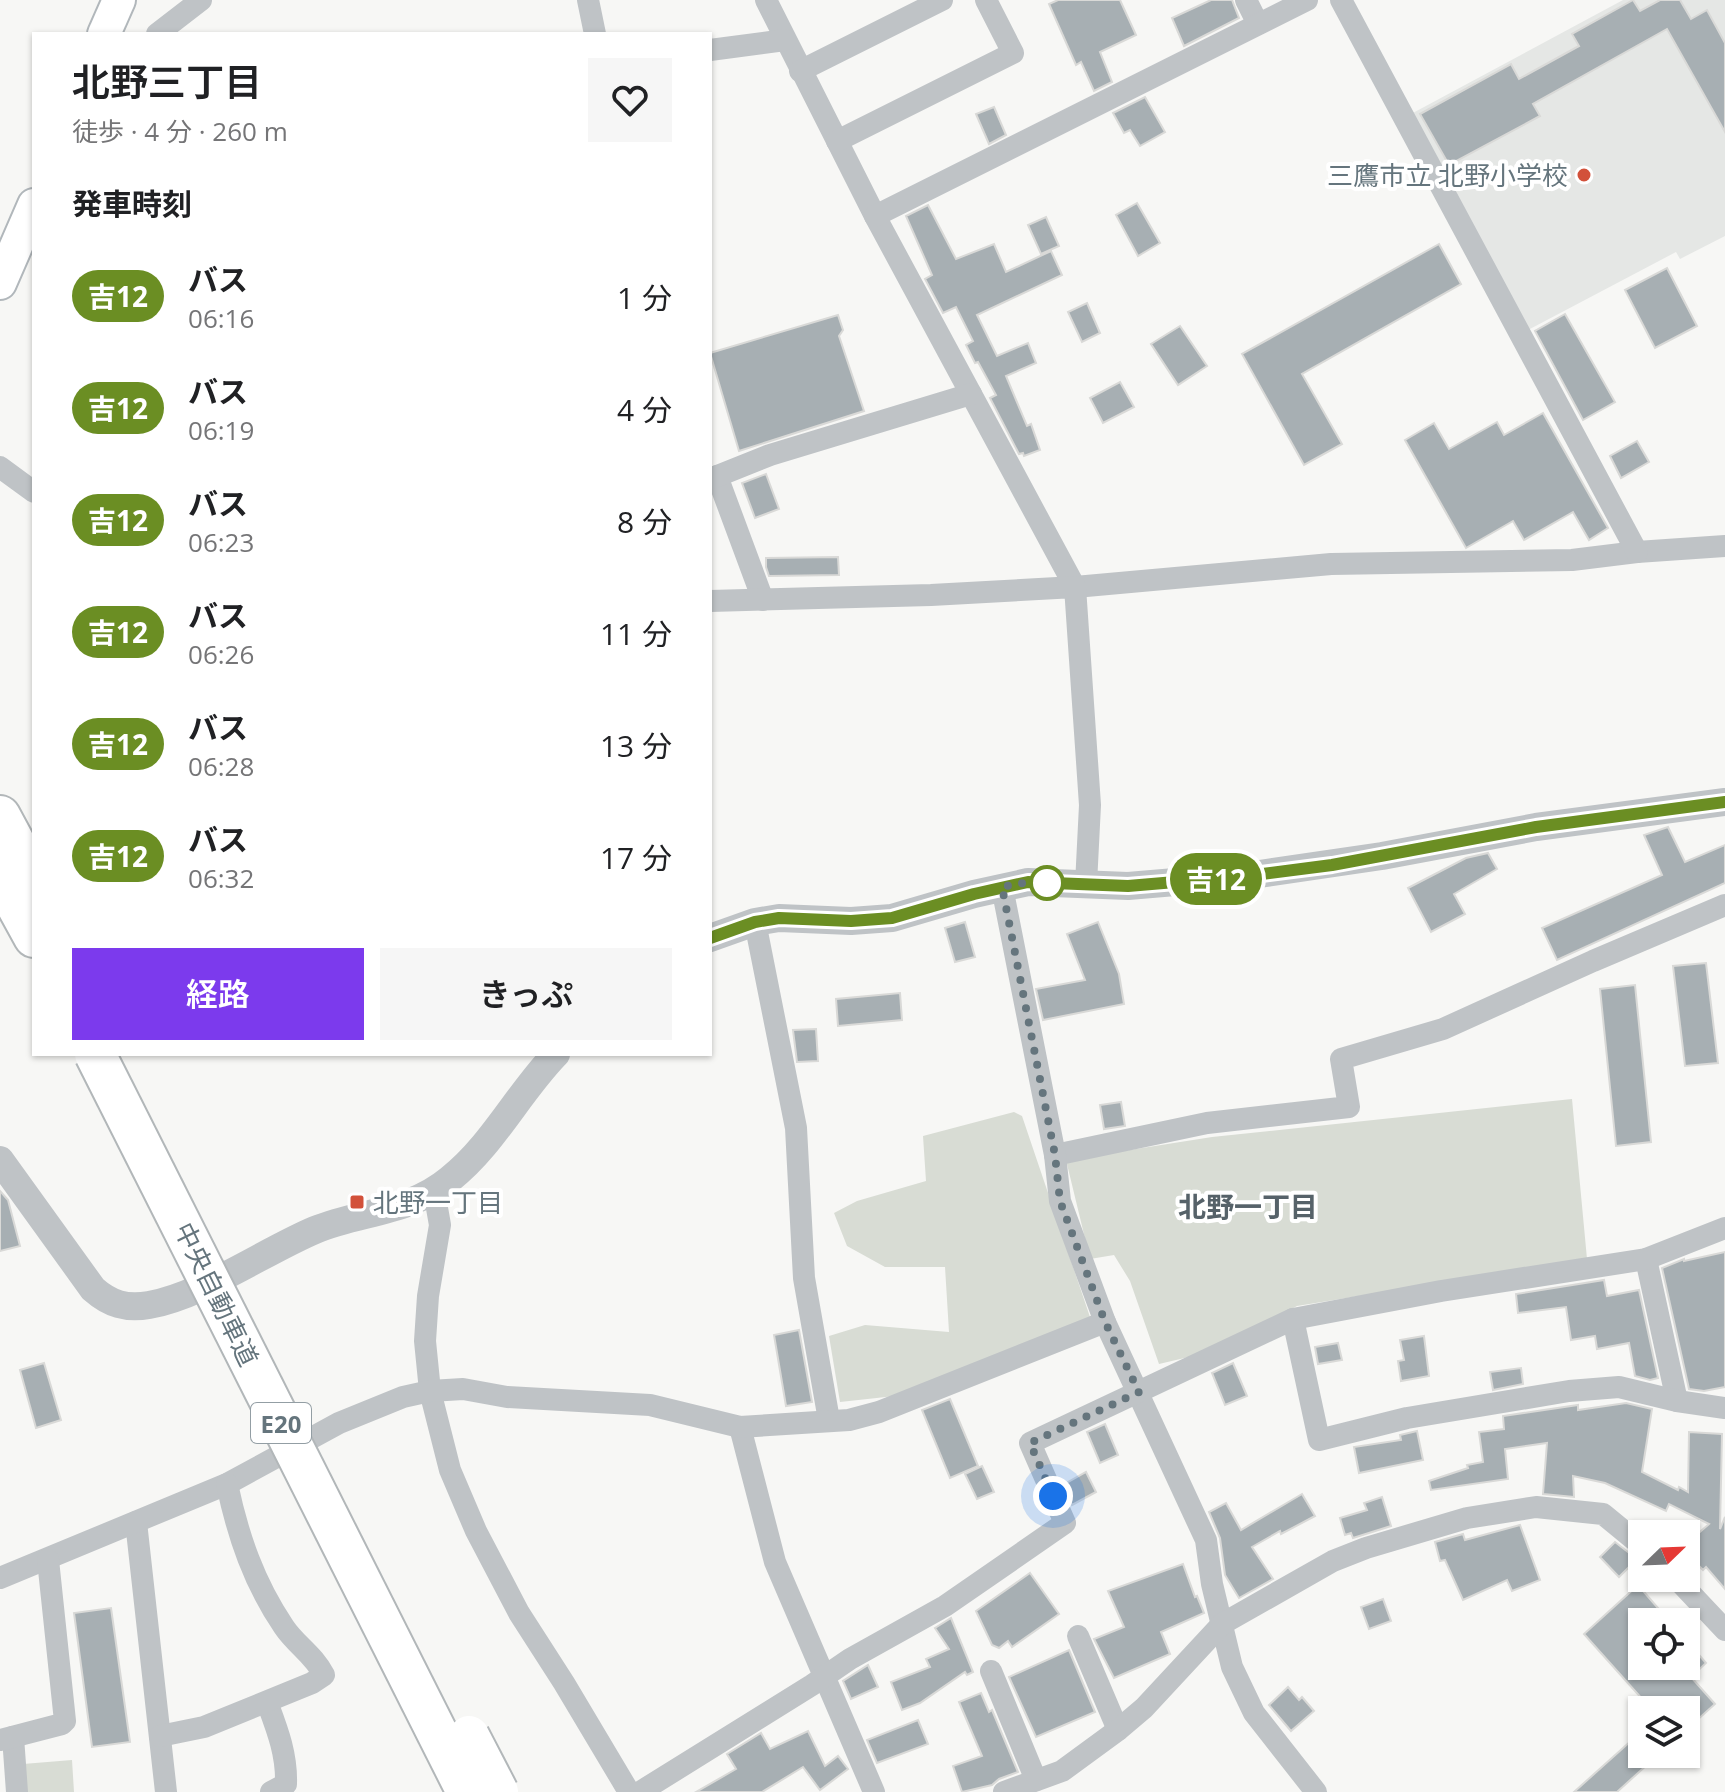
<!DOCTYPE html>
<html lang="ja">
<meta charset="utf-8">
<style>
body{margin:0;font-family:"Open Sans","Noto Sans JP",sans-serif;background:#f6f6f6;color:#202124;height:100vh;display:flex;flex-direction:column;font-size:30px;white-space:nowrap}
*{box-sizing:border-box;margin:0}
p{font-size:26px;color:#757577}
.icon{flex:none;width:44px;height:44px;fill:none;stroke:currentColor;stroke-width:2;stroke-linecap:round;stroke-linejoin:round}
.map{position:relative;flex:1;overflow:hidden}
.drawer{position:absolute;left:32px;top:32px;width:680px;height:1024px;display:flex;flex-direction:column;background:#fff;border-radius:0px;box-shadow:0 2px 6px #0004}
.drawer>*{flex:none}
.badge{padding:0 16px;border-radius:26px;font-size:28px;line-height:52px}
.needle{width:52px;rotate:67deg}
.tools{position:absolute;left:1628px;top:1520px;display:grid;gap:16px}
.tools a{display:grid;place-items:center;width:72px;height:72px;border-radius:0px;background:#fff;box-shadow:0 2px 6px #0004;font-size:40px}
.you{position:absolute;width:40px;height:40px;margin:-20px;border:6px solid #fff;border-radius:50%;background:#1a73e8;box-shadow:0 0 0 12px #1a73e833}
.map>.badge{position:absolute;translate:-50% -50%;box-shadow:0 0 0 4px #fff}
h2{padding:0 40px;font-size:30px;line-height:72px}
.round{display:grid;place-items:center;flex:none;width:84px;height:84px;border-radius:0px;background:#f6f6f6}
.head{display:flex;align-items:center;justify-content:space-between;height:136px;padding:0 40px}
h1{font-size:38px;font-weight:600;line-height:60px}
.button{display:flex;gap:16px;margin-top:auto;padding:16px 40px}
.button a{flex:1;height:92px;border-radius:0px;background:#7c3aed;color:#fff;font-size:32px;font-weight:600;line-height:92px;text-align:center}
.button a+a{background:#f6f6f6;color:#202124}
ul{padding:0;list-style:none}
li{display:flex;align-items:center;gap:24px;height:112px;padding:0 40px}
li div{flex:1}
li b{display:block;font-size:30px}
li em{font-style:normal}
li .badge{min-width:88px;font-weight:700;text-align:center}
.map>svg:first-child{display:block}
.built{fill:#e5e7e5}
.green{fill:#d8dcd4}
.building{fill:#a7afb3;stroke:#d9d9d7;stroke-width:2}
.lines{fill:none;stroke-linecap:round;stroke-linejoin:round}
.secondary-casing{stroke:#b1b7bb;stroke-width:36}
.motorway-casing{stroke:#b2b7b9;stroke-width:44}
.minor{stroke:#bfc3c6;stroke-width:22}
.tertiary{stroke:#bfc3c6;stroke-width:28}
.secondary{stroke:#fff;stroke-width:32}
.motorway{stroke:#fff;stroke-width:40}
.motorway-bridge-casing{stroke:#b2b7b9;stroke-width:44;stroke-linecap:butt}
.motorway-bridge{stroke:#fff;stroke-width:40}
.line-casing{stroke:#fff;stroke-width:18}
.line{stroke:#6b8e23;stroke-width:12}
.walk{stroke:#65757d;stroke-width:8;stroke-dasharray:0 14.4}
.poi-dot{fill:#d2513a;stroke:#fff;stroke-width:3}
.stop-dot{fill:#fff;stroke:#6b8e23;stroke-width:4}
.labels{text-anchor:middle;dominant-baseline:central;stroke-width:8;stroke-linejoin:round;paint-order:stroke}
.shield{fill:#fff;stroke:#939ea4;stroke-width:2}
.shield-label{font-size:24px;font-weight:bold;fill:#65757d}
.poi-label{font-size:26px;fill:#65757d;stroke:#fff;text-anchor:end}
.street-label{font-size:26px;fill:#65757d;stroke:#fff}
.neighbourhood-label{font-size:28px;font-weight:bold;fill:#566269;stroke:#fff}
</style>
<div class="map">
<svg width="1725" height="1792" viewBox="0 0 1725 1792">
<rect width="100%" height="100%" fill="#f7f7f5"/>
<polygon class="built" points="1623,0 1725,0 1725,236 1680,259 1676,252 1528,330 1411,114"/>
<g class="green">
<polygon points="1572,1099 1587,1259 1297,1306 1210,1352 1159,1364 1130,1281 1114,1255 1090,1259 1066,1160 1212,1137"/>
<polygon points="1014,1112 1022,1116 1091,1320 913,1394 840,1402 829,1336 865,1325 949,1332 945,1267 885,1267 847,1246 834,1213 857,1201 926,1181 923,1136"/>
<polygon points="72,1760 74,1792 25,1792 23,1764"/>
</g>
<g class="building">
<polygon points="1058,0 1120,0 1136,35 1100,52 1112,82 1094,91 1081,62 1076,65 1049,4"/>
<polygon points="1211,0 1232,0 1239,18 1184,46 1172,18"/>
<polygon points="1633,0 1640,11 1660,0 1680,0 1691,19 1707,10 1725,43 1725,132 1667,29 1533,104 1540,116 1449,165 1420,114 1511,64 1519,79 1579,46 1572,34"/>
<polygon points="1145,97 1165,132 1140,146 1130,130 1124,133 1113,113"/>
<polygon points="994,107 1006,135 989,144 976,114"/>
<polygon points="1137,203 1160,243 1138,256 1116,215"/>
<polygon points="928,205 956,259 994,244 1006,272 1051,251 1062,275 977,315 997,356 1028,343 1036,363 1006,376 1027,426 1031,424 1040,450 1024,456 1023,453 1019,454 990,398 996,395 978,362 975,363 966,345 973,341 956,307 943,313 925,279 932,275 906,216"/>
<polygon points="1046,217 1059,246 1041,254 1028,225"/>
<polygon points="1439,244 1461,284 1302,374 1342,444 1304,465 1242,354"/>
<polygon points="1667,268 1697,326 1655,348 1625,290"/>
<polygon points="1087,303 1100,333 1082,342 1068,312"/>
<polygon points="1565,314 1615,402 1583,420 1535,331"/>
<polygon points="838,315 843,330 839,336 864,411 739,451 710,353"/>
<polygon points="1180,326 1207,366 1178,385 1151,344"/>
<polygon points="1120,382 1134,407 1103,423 1090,398"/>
<polygon points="1543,413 1608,528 1589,540 1573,512 1524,540 1513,521 1466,548 1405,440 1434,423 1449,449 1497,422 1504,435"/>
<polygon points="1637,441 1649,462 1621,478 1610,456"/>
<polygon points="766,474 779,509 755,518 742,483"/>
<polygon points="838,557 839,575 769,576 766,567 766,558"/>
<polygon points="1668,827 1685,862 1725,845 1725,883 1557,960 1542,928 1662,875 1644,835"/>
<polygon points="1488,853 1497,869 1454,894 1465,914 1431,932 1408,888 1466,858"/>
<polygon points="965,922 975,957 955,962 945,928"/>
<polygon points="1098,922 1119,974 1124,1004 1043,1020 1036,989 1085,980 1067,934"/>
<polygon points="1706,963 1718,1063 1685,1066 1673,966"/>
<polygon points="1635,985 1651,1142 1616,1146 1600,989"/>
<polygon points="900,993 902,1020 838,1026 836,999"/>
<polygon points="816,1029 818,1061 797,1062 793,1030"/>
<polygon points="1121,1102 1125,1126 1104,1129 1100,1105"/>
<polygon points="0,1191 8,1200 20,1246 0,1251"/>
<polygon points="1725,1252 1725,1387 1704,1391 1689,1389 1662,1268 1684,1259 1684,1261"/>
<polygon points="1604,1280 1607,1296 1639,1290 1658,1378 1650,1380 1635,1376 1629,1343 1597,1349 1595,1336 1571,1340 1566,1307 1518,1313 1516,1294"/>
<polygon points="799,1330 812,1402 786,1406 774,1335"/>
<polygon points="1424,1336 1429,1376 1401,1381 1398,1361 1404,1360 1400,1340"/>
<polygon points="1338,1343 1342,1360 1318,1364 1315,1347"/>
<polygon points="44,1363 61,1420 36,1428 20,1370"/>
<polygon points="1233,1363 1247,1396 1225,1405 1212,1373"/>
<polygon points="1521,1368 1523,1384 1493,1390 1490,1372"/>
<polygon points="950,1399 978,1466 950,1478 922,1410"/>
<polygon points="1626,1403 1652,1409 1642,1472 1678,1490 1679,1487 1688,1492 1689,1432 1722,1434 1720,1529 1725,1517 1725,1589 1706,1567 1703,1570 1686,1553 1686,1544 1709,1524 1669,1504 1666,1511 1605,1483 1573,1476 1574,1497 1543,1494 1547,1443 1505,1449 1508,1479 1431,1490 1429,1481 1468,1468 1467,1465 1483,1462 1479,1432 1504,1429 1503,1416 1578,1405 1578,1410"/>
<polygon points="1105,1424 1118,1455 1100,1463 1087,1432"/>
<polygon points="1417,1431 1423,1460 1359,1473 1354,1447 1401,1440 1400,1435"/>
<polygon points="982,1466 994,1492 977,1499 965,1474"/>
<polygon points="1086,1472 1096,1492 1072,1505 1063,1485"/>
<polygon points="1302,1494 1315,1516 1281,1534 1280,1531 1252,1547 1273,1579 1239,1598 1225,1575 1220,1538 1209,1512 1226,1503 1241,1530"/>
<polygon points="1382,1497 1391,1526 1353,1538 1351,1533 1345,1535 1340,1518 1367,1510 1364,1503"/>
<polygon points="1520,1525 1540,1580 1512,1591 1507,1580 1463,1600 1445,1560 1440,1561 1435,1542 1463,1534 1465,1540"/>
<polygon points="1615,1542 1637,1559 1619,1577 1600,1557"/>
<polygon points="1183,1564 1195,1597 1197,1596 1204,1613 1161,1632 1170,1654 1114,1678 1094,1639 1124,1627 1108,1591"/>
<polygon points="1030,1573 1059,1614 1012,1647 1008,1641 999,1648 992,1645 976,1611"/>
<polygon points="1638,1585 1670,1622 1642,1622 1642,1666 1686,1666 1686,1640 1706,1663 1691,1677 1715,1704 1686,1730 1686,1710 1652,1710 1584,1634"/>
<polygon points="1383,1599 1391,1621 1369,1629 1361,1607"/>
<polygon points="111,1608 130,1742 92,1747 74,1613"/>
<polygon points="951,1618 973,1672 967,1675 965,1672 920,1703 902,1710 891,1682 930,1667 926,1659 949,1649 935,1628"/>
<polygon points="1069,1650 1095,1712 1036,1737 1009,1677"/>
<polygon points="868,1665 878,1687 851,1699 843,1681"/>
<polygon points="1288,1687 1299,1700 1302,1697 1314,1711 1291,1731 1269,1705"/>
<polygon points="981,1693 989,1712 992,1710 1018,1772 999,1779 992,1785 962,1792 953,1766 982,1756 959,1702"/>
<polygon points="918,1720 928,1744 877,1763 867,1740"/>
<polygon points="808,1731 825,1766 838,1756 848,1769 820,1790 803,1767 762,1792 696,1792 736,1769 727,1754 761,1733 770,1749"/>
<polygon points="1642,1731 1642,1754 1659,1754 1617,1792 1574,1792"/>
</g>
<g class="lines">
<defs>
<g id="secondary">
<polyline points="104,34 119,0"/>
<polyline points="0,283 34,205"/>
</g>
<g id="motorway">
<polyline points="0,816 34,879"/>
<polyline points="0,875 34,937"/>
</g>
</defs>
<use href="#secondary" class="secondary-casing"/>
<use href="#motorway" class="motorway-casing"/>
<g class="minor">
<polyline points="588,0 595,34"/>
<polyline points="766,0 875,216 1075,587 1331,564 1572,560 1637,552 1725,546"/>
<polyline points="1246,0 1258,24"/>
<polyline points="1341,0 1637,552"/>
<polyline points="157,34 201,0"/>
<polyline points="710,50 785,40"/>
<polyline points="800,71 942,0"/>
<polyline points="837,141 1013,53 986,0"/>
<polyline points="875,216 1307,0"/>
<polyline points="0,467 34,492"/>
<polyline points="717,476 763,600"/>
<polyline points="710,479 770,455 971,394"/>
<polyline points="710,601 931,595 1075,587 1090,805 1086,884"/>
<polyline points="1002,887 1055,1155 1207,1123 1349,1107 1341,1059 1443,1029 1593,961 1725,905"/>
<polyline points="755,922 796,1128 804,1278 829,1420"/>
<polyline points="434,1191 440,1225 428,1296 425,1341 430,1391 450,1470 476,1531 519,1613 564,1683 629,1792"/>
<polyline points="1646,1259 1677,1401"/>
<polyline points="1293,1319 1319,1440 1407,1418 1569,1391 1619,1387 1677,1401 1725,1408"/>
<polyline points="1105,1322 1206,1540 1212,1584 1232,1667 1254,1713 1316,1792"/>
<polyline points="740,1427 775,1562 874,1792"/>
<polyline points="136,1522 166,1792"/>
<polyline points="0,1578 227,1484 339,1423 403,1397 430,1391 463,1389 507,1397 650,1405 740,1427 849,1420 879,1412 1105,1322 1060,1201 1055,1155"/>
<polyline points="1676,1578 1725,1630"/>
<polyline points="1078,1636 1118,1730"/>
<polyline points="991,1671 1036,1780"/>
<path d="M267,1702C277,1729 287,1754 286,1784L271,1792"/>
<path d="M160,1736L204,1727L312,1683L324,1675C314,1655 296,1645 284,1627C254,1583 238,1536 227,1484"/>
<polyline points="13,1737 17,1792"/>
<polyline points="0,1740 62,1724 65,1721 48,1560"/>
<polyline points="640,1792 812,1685 850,1659 945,1606 1065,1523 1030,1443 1293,1319 1441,1291 1646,1259 1725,1228"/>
<polyline points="1004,1792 1062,1771 1118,1730 1144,1708 1222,1624 1333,1561 1366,1548 1467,1518 1536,1507 1603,1514 1642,1546"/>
</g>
<g class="tertiary">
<polyline points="710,938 755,922 779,918 851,921 892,918 974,894 1028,882 1128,886 1246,876 1382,856 1536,827 1725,802"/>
<path d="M0,1160L93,1289C110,1304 126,1309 149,1305C201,1296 265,1251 315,1230C362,1211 409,1213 450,1179C493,1145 518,1093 556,1054"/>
</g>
<use href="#secondary" class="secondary"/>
<use href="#motorway" class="motorway"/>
<defs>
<g id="motorway-bridge">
<polyline points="95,1054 467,1792"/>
<polyline points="469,1736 498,1792"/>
</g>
</defs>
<use href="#motorway-bridge" class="motorway-bridge-casing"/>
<use href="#motorway-bridge" class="motorway-bridge"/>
</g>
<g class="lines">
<defs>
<polyline id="line" points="710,938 755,922 779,918 851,921 892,918 974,894 1028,882 1128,886 1246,876 1332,865 1536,827 1725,802"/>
</defs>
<use href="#line" class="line-casing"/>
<use href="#line" class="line"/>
<polyline class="walk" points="1047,883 1056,884 1028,882 1002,887 1055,1155 1060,1201 1105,1322 1139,1392 1030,1443 1053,1496"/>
</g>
<g class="poi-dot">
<circle cx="1584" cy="175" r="8"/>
<rect x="349" y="1194" width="16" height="16" rx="4"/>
</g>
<circle class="stop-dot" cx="1047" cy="883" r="16"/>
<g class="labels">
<rect class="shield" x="251" y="1403" width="60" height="40" rx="6"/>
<g class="shield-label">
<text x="281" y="1423">E20</text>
</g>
<g class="poi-label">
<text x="1568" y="175">三鷹市立 北野小学校</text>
<text x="373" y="1202" text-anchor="start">北野一丁目</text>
</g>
<g class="street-label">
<text transform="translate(217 1294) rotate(64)">中央自動車道</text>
</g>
<g class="neighbourhood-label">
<text x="1248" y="1206">北野一丁目</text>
</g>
</g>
</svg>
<div class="tools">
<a><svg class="needle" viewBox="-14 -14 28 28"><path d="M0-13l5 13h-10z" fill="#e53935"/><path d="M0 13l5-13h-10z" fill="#757577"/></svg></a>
<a><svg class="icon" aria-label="locate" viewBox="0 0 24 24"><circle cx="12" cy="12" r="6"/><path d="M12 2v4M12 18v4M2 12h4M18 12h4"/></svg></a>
<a><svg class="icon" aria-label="layers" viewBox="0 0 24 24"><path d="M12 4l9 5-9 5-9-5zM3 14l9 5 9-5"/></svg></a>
</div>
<div class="you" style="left:1053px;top:1496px"></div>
<b class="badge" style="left:1216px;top:879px;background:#6b8e23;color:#fff">吉12</b>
<section class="drawer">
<div class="head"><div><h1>北野三丁目</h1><p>徒歩 · 4 分 · 260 m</p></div><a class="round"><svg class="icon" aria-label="heart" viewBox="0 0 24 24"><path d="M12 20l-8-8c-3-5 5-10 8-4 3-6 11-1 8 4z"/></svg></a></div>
<h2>発車時刻</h2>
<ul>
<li><span class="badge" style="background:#6b8e23;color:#fff">吉12</span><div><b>バス</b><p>06:16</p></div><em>1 分</em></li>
<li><span class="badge" style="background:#6b8e23;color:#fff">吉12</span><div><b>バス</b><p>06:19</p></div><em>4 分</em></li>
<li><span class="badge" style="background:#6b8e23;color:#fff">吉12</span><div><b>バス</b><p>06:23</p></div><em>8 分</em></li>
<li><span class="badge" style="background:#6b8e23;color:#fff">吉12</span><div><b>バス</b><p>06:26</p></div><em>11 分</em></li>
<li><span class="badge" style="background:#6b8e23;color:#fff">吉12</span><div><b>バス</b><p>06:28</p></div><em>13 分</em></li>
<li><span class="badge" style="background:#6b8e23;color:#fff">吉12</span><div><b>バス</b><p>06:32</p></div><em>17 分</em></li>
</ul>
<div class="button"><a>経路</a><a>きっぷ</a></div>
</section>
</div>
